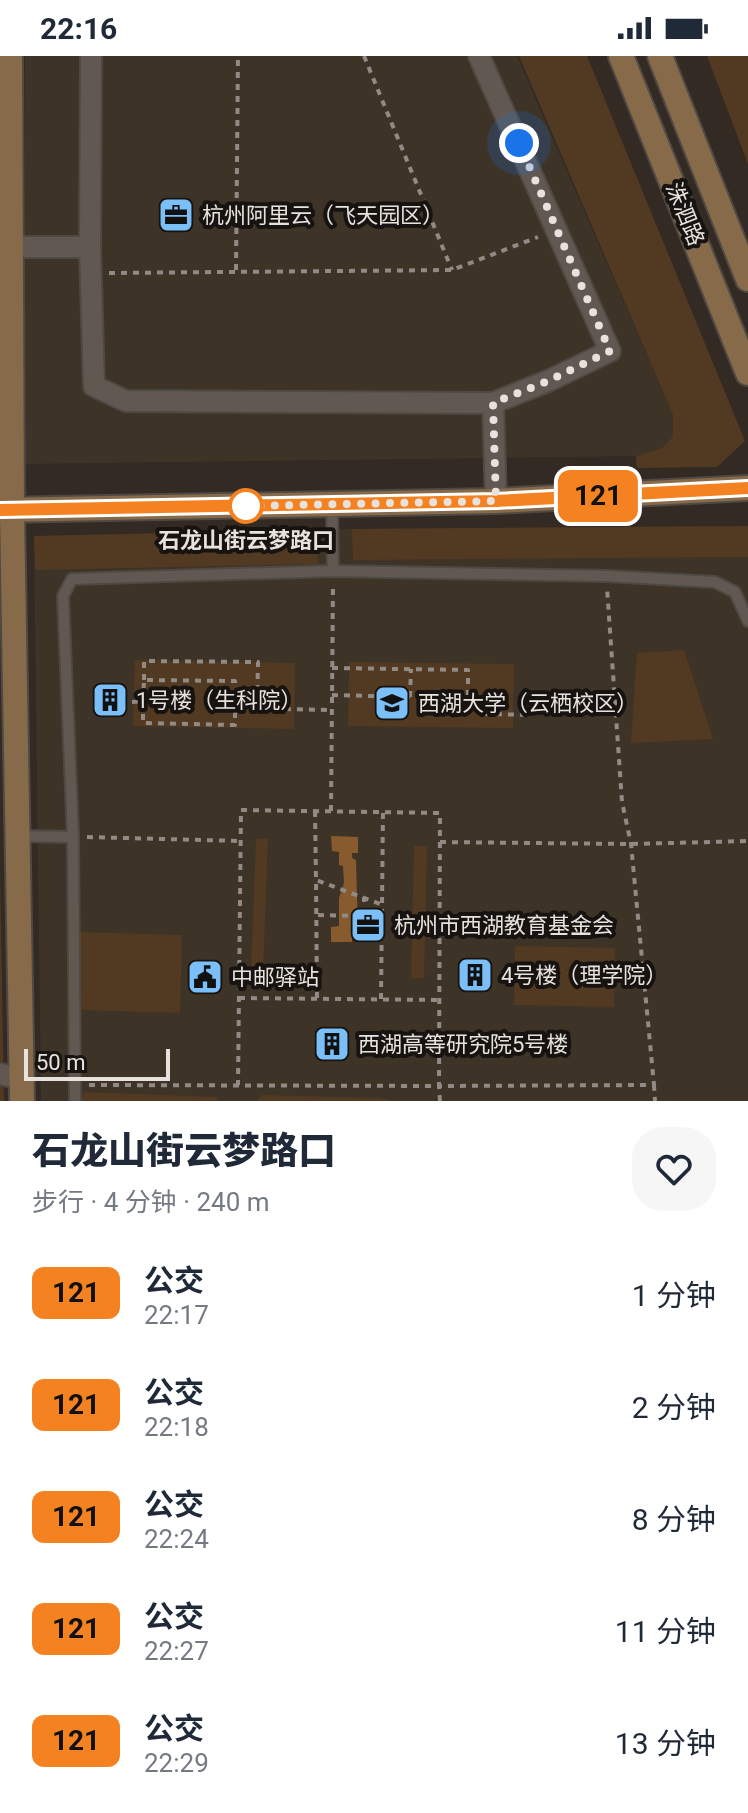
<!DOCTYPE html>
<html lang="zh">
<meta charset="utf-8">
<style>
body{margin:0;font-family:Roboto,"Noto Sans SC",sans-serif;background:#f6f6f7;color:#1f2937;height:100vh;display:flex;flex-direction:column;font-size:30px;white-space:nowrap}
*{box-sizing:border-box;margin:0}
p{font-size:26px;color:#747a83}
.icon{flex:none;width:44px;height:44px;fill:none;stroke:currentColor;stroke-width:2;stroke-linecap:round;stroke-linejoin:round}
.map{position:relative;height:1045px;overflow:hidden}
.side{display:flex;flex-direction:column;background:#fff;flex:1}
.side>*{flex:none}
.badge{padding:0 16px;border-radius:12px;font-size:28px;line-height:52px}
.scale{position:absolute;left:24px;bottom:20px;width:146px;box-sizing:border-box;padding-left:8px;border:4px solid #e7e2de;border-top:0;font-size:22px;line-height:28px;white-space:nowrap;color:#e7e2de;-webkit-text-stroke:6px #171310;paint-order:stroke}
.you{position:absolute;width:40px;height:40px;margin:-20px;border:6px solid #fff;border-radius:50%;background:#1a73e8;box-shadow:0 0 0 12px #1a73e833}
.map>.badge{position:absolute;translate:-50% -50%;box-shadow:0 0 0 4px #fff}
.round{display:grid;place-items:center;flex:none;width:84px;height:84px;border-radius:32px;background:#f6f6f7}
.head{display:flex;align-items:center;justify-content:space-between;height:136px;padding:0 32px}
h1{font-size:38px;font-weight:800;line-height:60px}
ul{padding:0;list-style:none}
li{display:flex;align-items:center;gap:24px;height:112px;padding:0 32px}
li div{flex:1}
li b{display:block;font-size:30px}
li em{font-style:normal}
li .badge{min-width:88px;font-weight:700;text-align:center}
.status{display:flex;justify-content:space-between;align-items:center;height:56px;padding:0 40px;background:#fff;direction:ltr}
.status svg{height:22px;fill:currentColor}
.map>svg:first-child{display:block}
.built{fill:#3e3327}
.green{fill:#523921}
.water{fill:#875b2e}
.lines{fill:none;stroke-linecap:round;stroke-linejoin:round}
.lane-casing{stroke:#4f4943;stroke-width:14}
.street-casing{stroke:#4f4943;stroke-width:24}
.secondary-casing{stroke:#4f4943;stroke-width:28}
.path{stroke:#918a85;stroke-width:4;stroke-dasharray:6 6;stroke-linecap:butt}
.lane{stroke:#615951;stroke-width:10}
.street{stroke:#615951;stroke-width:20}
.secondary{stroke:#866a49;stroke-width:24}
.line-casing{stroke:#fff;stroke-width:18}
.line{stroke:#f58220;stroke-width:12}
.walk{stroke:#e7e2de;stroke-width:8;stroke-dasharray:0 14.4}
.stop-dot{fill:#fff;stroke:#f58220;stroke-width:4}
.labels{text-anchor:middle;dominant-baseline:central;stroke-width:8;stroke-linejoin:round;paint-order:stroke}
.street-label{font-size:22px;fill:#e7e2de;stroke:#171310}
.poi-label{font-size:22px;fill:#e7e2de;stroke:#171310;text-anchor:start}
.stop-label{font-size:22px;font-weight:bold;fill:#e7e2de;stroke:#171310}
</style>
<div class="status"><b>22:16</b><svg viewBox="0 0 49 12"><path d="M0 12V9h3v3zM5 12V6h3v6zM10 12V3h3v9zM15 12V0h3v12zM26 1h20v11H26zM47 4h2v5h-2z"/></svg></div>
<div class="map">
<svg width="748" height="1045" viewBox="0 0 748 1045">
<rect width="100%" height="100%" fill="#322a23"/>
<g class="built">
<polygon points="25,0 517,0 673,359 673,380 662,392 636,400 25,408"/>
<polygon points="748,470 748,1045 41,1045 34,480 352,473"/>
</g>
<g class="green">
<polygon points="519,0 587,0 745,385 717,411 637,412 636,400 662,392 673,380 673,359"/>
<polygon points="707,0 748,0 748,108"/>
<polygon points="748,470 748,501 353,504 352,473"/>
<polygon points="317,474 318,508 35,514 34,480"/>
<polygon points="684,594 713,683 631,687 637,597"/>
<polygon points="135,604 295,607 294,673 133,670"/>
<polygon points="349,606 514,608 513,672 348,670"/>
<polygon points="256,783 268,783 263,915 251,915"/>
<polygon points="414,790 427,790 424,922 411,922"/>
<polygon points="0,813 4,1045 0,1045"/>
<polygon points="80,876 182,879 180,957 78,954"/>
<polygon points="515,890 615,892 614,951 514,949"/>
<polygon points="84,1036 217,1041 219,1045 80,1045"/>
<polygon points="261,1039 378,1042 395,1045 257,1045"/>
</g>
<polygon class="water" points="331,780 358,781 358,797 352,797 352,802 356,804 358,879 352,880 352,886 331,886 331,871 339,870 339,842 344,827 343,810 339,809 339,796 332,795"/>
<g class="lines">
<defs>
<g id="lane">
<polyline points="332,450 333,515"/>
<polyline points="19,780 73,781"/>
<polyline points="75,1045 73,781 63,540 72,523 333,515 607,520 715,526 735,536 748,565"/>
</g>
<g id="street">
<polyline points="91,0 90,191 94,330 126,345 493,347 548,325 610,295 479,0"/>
<polyline points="11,191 90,191"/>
<polyline points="493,347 496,445"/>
<polyline points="0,1018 22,1023"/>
</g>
<g id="secondary">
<polyline points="10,0 12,455 22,1045"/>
<polyline points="621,0 748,317"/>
<polyline points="660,0 748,223"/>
<polyline points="0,454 496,445 748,432"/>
</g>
</defs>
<use href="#lane" class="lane-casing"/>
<use href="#street" class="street-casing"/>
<use href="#secondary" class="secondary-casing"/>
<g class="path">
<polyline points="364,0 452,214"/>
<polyline points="236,214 238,0"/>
<polyline points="109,217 452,214 538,181"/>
<polyline points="332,612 468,614 468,642"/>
<polyline points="144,624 144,605 258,606 257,653"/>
<polyline points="332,639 487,643 486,658 531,659"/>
<polyline points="410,641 411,613"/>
<polyline points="143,645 144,624 235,625 235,652"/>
<polyline points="132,646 143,645 143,667 235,669 235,652 332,654"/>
<polyline points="315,755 316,824"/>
<polyline points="331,755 333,529"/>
<polyline points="87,781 240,785"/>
<polyline points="440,786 631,788 748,785"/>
<polyline points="318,859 364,860 364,841"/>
<polyline points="239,942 439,944"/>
<polyline points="317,942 316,824 383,849"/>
<polyline points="381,943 383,756"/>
<polyline points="89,1029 439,1030 440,757 241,754 238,1029"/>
<polyline points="654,1029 655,1045"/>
<polyline points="440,1045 439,1030 654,1029 631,788 622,746 607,532"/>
</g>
<use href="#lane" class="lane"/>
<use href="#street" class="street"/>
<use href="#secondary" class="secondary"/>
</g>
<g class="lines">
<defs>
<polyline id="line" points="0,454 496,445 748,432"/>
</defs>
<use href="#line" class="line-casing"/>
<use href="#line" class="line"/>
<polyline class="walk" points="246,450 496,445 493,347 548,325 610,295 519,87"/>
</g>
<defs>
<symbol id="office-square" viewBox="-11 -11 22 22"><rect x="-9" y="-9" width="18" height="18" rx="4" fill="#7abff8" stroke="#171310"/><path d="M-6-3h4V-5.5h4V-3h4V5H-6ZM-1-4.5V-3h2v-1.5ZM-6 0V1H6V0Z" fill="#111"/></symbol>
<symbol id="building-square" viewBox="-11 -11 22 22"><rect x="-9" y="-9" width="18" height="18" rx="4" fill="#7abff8" stroke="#171310"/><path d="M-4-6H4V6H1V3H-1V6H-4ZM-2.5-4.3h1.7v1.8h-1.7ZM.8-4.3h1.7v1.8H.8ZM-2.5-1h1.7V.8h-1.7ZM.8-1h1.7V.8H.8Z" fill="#111"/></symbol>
<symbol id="university-square" viewBox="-11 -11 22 22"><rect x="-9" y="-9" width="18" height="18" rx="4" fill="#7abff8" stroke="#171310"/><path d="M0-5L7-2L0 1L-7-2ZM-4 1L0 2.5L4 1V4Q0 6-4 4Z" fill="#111"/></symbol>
<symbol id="civic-square" viewBox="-11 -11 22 22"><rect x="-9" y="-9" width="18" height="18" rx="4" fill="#7abff8" stroke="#171310"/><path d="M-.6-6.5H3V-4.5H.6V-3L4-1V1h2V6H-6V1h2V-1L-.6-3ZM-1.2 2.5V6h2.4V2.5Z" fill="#111"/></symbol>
</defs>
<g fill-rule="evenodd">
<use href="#office-square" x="156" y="139" width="40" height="40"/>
<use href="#building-square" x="90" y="624" width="40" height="40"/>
<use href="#university-square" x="372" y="627" width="40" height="40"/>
<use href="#office-square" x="348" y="849" width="40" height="40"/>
<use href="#building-square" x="455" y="899" width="40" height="40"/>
<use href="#civic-square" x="185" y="901" width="40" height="40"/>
<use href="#building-square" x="312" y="968" width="40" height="40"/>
</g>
<circle class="stop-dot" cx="246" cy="450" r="16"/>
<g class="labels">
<g class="street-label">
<text transform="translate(685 158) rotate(68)">洙泗路</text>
</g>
<g class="poi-label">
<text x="202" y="159">杭州阿里云（飞天园区）</text>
<text x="136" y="644">1号楼（生科院）</text>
<text x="418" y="647">西湖大学（云栖校区）</text>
<text x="394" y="869">杭州市西湖教育基金会</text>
<text x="501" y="919">4号楼（理学院）</text>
<text x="231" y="921">中邮驿站</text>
<text x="358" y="988">西湖高等研究院5号楼</text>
</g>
<g class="stop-label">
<text x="246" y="484">石龙山街云梦路口</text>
</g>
</g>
</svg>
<div class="scale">50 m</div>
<div class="you" style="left:519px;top:87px"></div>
<b class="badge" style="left:598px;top:440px;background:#f58220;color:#111">121</b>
</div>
<section class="side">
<div class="head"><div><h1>石龙山街云梦路口</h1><p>步行 · 4 分钟 · 240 m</p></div><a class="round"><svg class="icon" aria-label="heart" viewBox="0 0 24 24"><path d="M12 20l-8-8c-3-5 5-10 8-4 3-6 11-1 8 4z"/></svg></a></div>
<ul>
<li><span class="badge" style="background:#f58220;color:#111">121</span><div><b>公交</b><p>22:17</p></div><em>1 分钟</em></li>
<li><span class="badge" style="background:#f58220;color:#111">121</span><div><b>公交</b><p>22:18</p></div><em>2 分钟</em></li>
<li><span class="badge" style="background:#f58220;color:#111">121</span><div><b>公交</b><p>22:24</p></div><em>8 分钟</em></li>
<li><span class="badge" style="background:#f58220;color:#111">121</span><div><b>公交</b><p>22:27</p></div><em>11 分钟</em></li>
<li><span class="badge" style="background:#f58220;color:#111">121</span><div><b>公交</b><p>22:29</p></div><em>13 分钟</em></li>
</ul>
</section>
